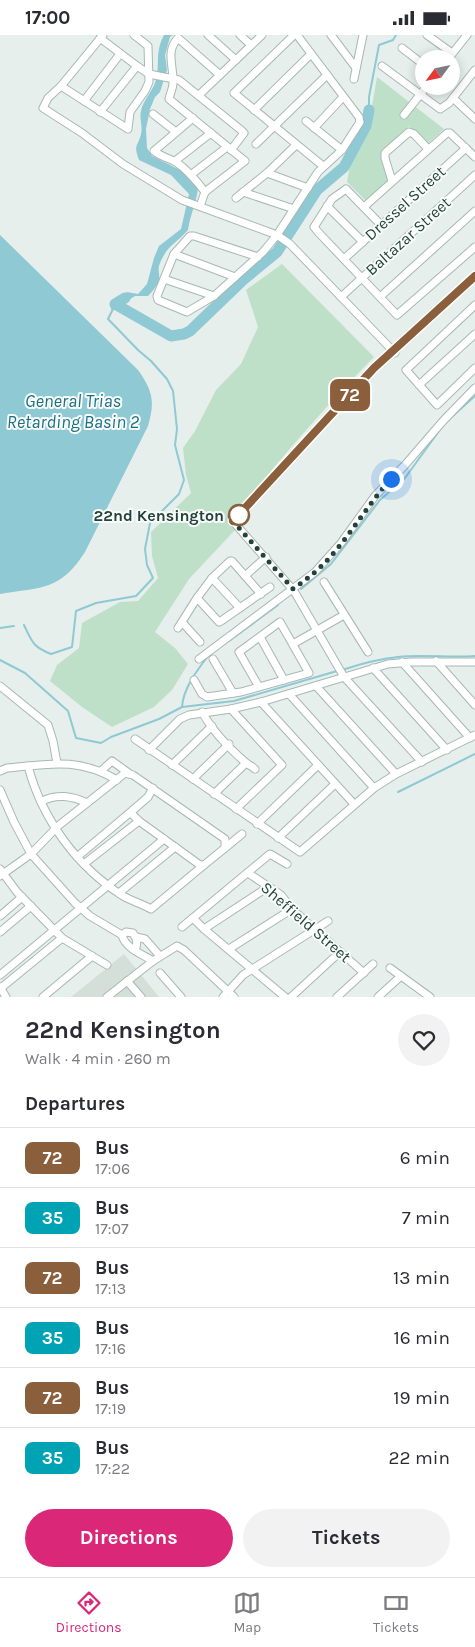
<!DOCTYPE html>
<meta charset="utf-8">
<style>
body{margin:0;font-family:Karla,sans-serif;background:#f2f2f3;color:#2b2b33;height:100vh;display:flex;flex-direction:column;font-size:19px;white-space:nowrap}
*{box-sizing:border-box;margin:0}
p{font-size:16px;color:#7c7c81}
.icon{flex:none;width:28px;height:28px;fill:none;stroke:currentColor;stroke-width:2;stroke-linecap:round;stroke-linejoin:round}
.map{position:relative;height:962px;overflow:hidden}
.side{display:flex;flex-direction:column;background:#fff;flex:1}
.side>*{flex:none}
.badge{padding:0 10px;border-radius:8px;font-size:18px;line-height:32px}
.needle{width:32px;rotate:237deg}
.controls{position:absolute;left:415px;top:15px;display:grid;gap:10px}
.controls a{display:grid;place-items:center;width:45px;height:45px;border-radius:50%;background:#fff;box-shadow:0 2px 12px #0003;font-size:25px}
.you{position:absolute;width:25px;height:25px;margin:-12px;border:4px solid #fff;border-radius:50%;background:#1a73e8;box-shadow:0 0 0 8px #1a73e833}
.map>.badge{position:absolute;translate:-50% -50%;box-shadow:0 0 0 2px #fff}
h2{padding:0 25px;font-size:19px;line-height:45px}
.round{display:grid;place-items:center;flex:none;width:52px;height:52px;border-radius:26px;background:#f2f2f3}
.head{display:flex;align-items:center;justify-content:space-between;height:85px;padding:0 25px}
h1{font-size:24px;font-weight:700;line-height:38px}
.cta{display:flex;gap:10px;margin-top:auto;padding:10px 25px}
.cta a{flex:1;height:58px;border-radius:30px;background:#db2777;color:#fff;font-size:20px;font-weight:700;line-height:58px;text-align:center}
.cta a+a{background:#f2f2f3;color:#2b2b33}
ul{padding:0;list-style:none}
li{display:flex;align-items:center;gap:15px;height:60px;padding:0 25px;border-top:1px solid #e1e1e2}
li div{flex:1}
li b{display:block;font-size:19px}
li em{font-style:normal}
li .badge{min-width:55px;font-weight:700;text-align:center}
.status{display:flex;justify-content:space-between;align-items:center;height:35px;padding:0 25px;background:#fff;direction:ltr}
.status svg{height:14px;fill:currentColor}
.menu{display:flex;justify-content:space-around;align-items:center;height:70px;border-top:1px solid #e1e1e2;background:#fff;font-size:14px;color:#7c7c81}
.menu a{display:grid;justify-items:center;gap:2px}
.menu .current{color:#db2777}
.map>svg:first-child{display:block}
.built{fill:#d4dfda}
.green{fill:#bfe0c8}
.water{fill:#8ec9d4}
.lines{fill:none;stroke-linecap:round;stroke-linejoin:round}
.stream{stroke:#8ec9d4;stroke-width:2}
.river{stroke:#8ec9d4;stroke-width:11}
.street-casing{stroke:#a8b8b2;stroke-width:9}
.street{stroke:#fff;stroke-width:7}
.line-casing{stroke:#fff;stroke-width:11}
.line{stroke:#8b5e3c;stroke-width:8}
.walk{stroke:#24423a;stroke-width:5;stroke-dasharray:0 9}
.stop-dot{fill:#fff;stroke:#8b5e3c;stroke-width:2.5}
.labels{text-anchor:middle;dominant-baseline:central;stroke-width:4;stroke-linejoin:round;paint-order:stroke}
.street-label{font-size:16px;fill:#24423a;stroke:#f7fbf9}
.stop-label{font-size:16px;font-weight:bold;fill:#24423a;stroke:#f7fbf9;text-anchor:end}
.water-label{font-size:18px;font-style:italic;fill:#1c6f80;stroke:#f7fbf9}
</style>
<div class="status"><b>17:00</b><svg viewBox="0 0 49 12"><path d="M0 12V9h3v3zM5 12V6h3v6zM10 12V3h3v9zM15 12V0h3v12zM26 1h20v11H26zM47 4h2v5h-2z"/></svg></div>
<div class="map">
<svg width="475" height="962" viewBox="0 0 475 962">
<rect width="100%" height="100%" fill="#e6efeb"/>
<polygon class="built" points="124,919 159,962 71,962"/>
<g class="green">
<polygon points="377,42 444,94 427,109 409,91 382,118 389,146 366,166 347,147 350,130 372,90 372,71"/>
<path d="M282,229L374,322C322,374 276,430 229,486L236,494L189,544L155,597L175,613L188,629L172,655L154,672L112,692L82,672L50,646L57,630L79,613L82,588L120,567L138,566L158,543L152,521L151,497L191,458L186,440L183,413L195,396L216,355L241,329L258,292L246,255Z"/>
</g>
<g class="water">
<path d="M164,0H173L170,2L165,20L167,35L160,57L155,62L150,74L146,94L147,113L152,121L184,137L198,152C197,167 190,180 188,195C176,209 168,209 160,228C157,235 160,238 159,244C158,250 152,257 148,261H135L112,276L110,271L127,257L138,259L147,249L154,223L159,211L181,194L189,159L171,140L139,125C133,109 138,112 141,99C143,92 139,83 141,76C143,66 151,58 155,48C161,30 154,19 164,0Z"/>
<path d="M0,200L138,335C153,356 155,367 148,391L85,517C60,556 42,552 0,559Z"/>
</g>
<g class="lines">
<g class="stream">
<polyline points="369,75 369,62 379,10 393,5 396,0"/>
<polyline points="445,388 475,361"/>
<polyline points="301,554 331,529 380,465 405,443 439,396"/>
<path d="M24,590C32,607 33,612 51,619L72,612L76,576L96,568L136,561L153,543L147,530L145,514L150,488L179,459L184,445L175,410L177,394L173,356L167,344L151,326L138,315L108,284L113,274"/>
<polyline points="0,593 14,591"/>
<polyline points="229,606 278,570"/>
<path d="M0,625L25,638L68,676L76,703L101,708L111,702L159,684L182,672C183,654 197,635 209,620"/>
<path d="M342,635C360,629 379,624 398,622C423,619 449,623 475,621"/>
<polyline points="182,672 234,666 337,636"/>
<polyline points="398,757 475,719"/>
</g>
<polyline class="river" points="125,263 115,269 171,301 184,299 190,296 243,245 277,217 317,155 344,132 366,91 369,75"/>
<defs>
<g id="street">
<polyline points="103,0 61,51 48,63 43,73 82,98 123,129 182,165 277,200 290,209 395,318"/>
<polyline points="208,0 236,25"/>
<polyline points="240,0 251,10"/>
<polyline points="294,0 234,58 323,131"/>
<polyline points="331,0 356,33"/>
<polyline points="427,0 452,18"/>
<polyline points="100,3 137,31 149,39 179,45 241,95 244,98 231,115"/>
<polyline points="402,13 424,30"/>
<polyline points="448,24 467,0"/>
<polyline points="382,31 440,74 449,68 475,35"/>
<polyline points="354,44 363,0"/>
<polyline points="61,51 128,94 130,77 145,56 149,47 148,11 134,0"/>
<polyline points="199,60 262,0"/>
<polyline points="453,63 475,84"/>
<polyline points="84,66 120,19"/>
<polyline points="254,75 311,19"/>
<polyline points="100,77 137,31"/>
<polyline points="153,79 176,97"/>
<polyline points="404,80 427,51"/>
<path d="M193,83L154,116C160,121 168,123 176,127C188,135 196,145 205,157"/>
<polyline points="306,86 342,115"/>
<polyline points="314,93 343,62"/>
<polyline points="256,109 327,40"/>
<polyline points="175,126 211,98"/>
<polyline points="267,138 308,153"/>
<polyline points="192,139 227,112"/>
<polyline points="392,146 385,123 385,118 409,97 414,99 428,114"/>
<polyline points="243,157 294,174"/>
<polyline points="236,163 267,138 296,110"/>
<path d="M200,171L205,157L245,126L169,64C170,59 173,53 173,48C174,31 165,17 178,3L220,40"/>
<polyline points="327,171 363,207"/>
<polyline points="364,172 447,98 450,98 475,122"/>
<polyline points="381,190 346,154 332,164 314,192 318,197 397,280 475,212"/>
<polyline points="174,219 235,242"/>
<polyline points="258,222 194,201 190,201 174,219 157,261 158,265 187,277 214,261 263,217 277,200 318,137 342,115 360,87 359,82 297,0"/>
<polyline points="344,224 466,113"/>
<polyline points="164,244 214,261"/>
<polyline points="341,262 475,140"/>
<polyline points="380,262 475,176"/>
<polyline points="475,270 406,335 437,370 475,333"/>
<polyline points="419,350 475,299"/>
<polyline points="231,484 294,556 344,642 422,727"/>
<polyline points="233,486 374,333 475,241"/>
<polyline points="245,541 266,522"/>
<polyline points="212,543 240,573"/>
<polyline points="324,547 368,617"/>
<polyline points="197,563 219,587 221,586 270,552"/>
<polyline points="182,587 200,607"/>
<polyline points="178,593 197,563 212,543 230,526 232,526 261,559"/>
<polyline points="260,602 284,645"/>
<polyline points="293,609 344,580"/>
<polyline points="199,624 315,537 341,508 375,461 405,430 443,386 475,353"/>
<polyline points="213,624 233,658"/>
<polyline points="436,626 475,670"/>
<polyline points="402,627 470,703"/>
<polyline points="373,633 447,715"/>
<polyline points="194,645 202,659 207,662 241,657 309,638 280,587 239,617 259,652"/>
<polyline points="0,651 48,690 53,706 57,728"/>
<polyline points="316,651 396,739"/>
<polyline points="289,659 374,753"/>
<polyline points="261,667 354,769"/>
<polyline points="231,674 282,730 236,774"/>
<path d="M202,677C212,695 230,714 245,727C248,730 252,731 255,734"/>
<polyline points="135,704 300,817 374,753 396,739 475,700"/>
<polyline points="149,715 180,684 189,680 231,674 261,667 388,629 411,627 475,627"/>
<polyline points="172,730 212,691"/>
<path d="M28,731C42,784 77,832 123,861C132,866 142,869 151,874L204,830"/>
<path d="M0,736L7,733C49,729 78,722 117,745"/>
<polyline points="101,736 112,726 130,739"/>
<polyline points="193,744 229,709"/>
<path d="M0,755L14,787L31,819L75,868L90,881L122,900C125,913 142,919 153,926"/>
<polyline points="214,759 246,728"/>
<path d="M41,767C55,758 73,761 87,768"/>
<polyline points="257,789 318,730"/>
<polyline points="278,803 335,749"/>
<polyline points="225,813 242,799"/>
<polyline points="77,822 133,775"/>
<polyline points="84,829 139,786"/>
<polyline points="0,834 17,857 62,903 107,930"/>
<polyline points="248,838 281,860 292,874 364,938"/>
<polyline points="0,841 31,819 58,791 125,738 133,740 225,804 225,813 204,830 200,830 139,786 131,778 133,775 148,762 153,753"/>
<polyline points="119,858 175,812"/>
<polyline points="0,881 22,862"/>
<polyline points="193,883 204,894 285,962"/>
<polyline points="182,892 270,819 287,829"/>
<polyline points="204,894 268,852"/>
<polyline points="0,897 31,871"/>
<path d="M122,900L126,897L133,898C137,904 138,908 135,915"/>
<polyline points="136,902 145,904 160,921"/>
<polyline points="229,914 292,874"/>
<polyline points="390,933 430,962"/>
<polyline points="160,938 181,962"/>
<polyline points="0,940 164,804"/>
<polyline points="127,946 141,962"/>
<polyline points="0,952 6,962"/>
<polyline points="1,953 62,903"/>
<polyline points="43,962 92,921"/>
<polyline points="107,962 153,926 177,911 184,915 234,962"/>
<polyline points="223,962 243,940 328,886"/>
<polyline points="291,962 340,917"/>
<polyline points="337,962 373,929"/>
<polyline points="378,962 401,941"/>
</g>
</defs>
<use href="#street" class="street-casing"/>
<use href="#street" class="street"/>
</g>
<g class="lines">
<defs>
<polyline id="line" points="233,486 374,333 475,241"/>
</defs>
<use href="#line" class="line-casing"/>
<use href="#line" class="line"/>
<path class="walk" d="M239,480L233,486L293,554C307,544 320,534 331,521C353,496 369,468 391,444"/>
</g>
<circle class="stop-dot" cx="239" cy="480" r="10"/>
<g class="labels">
<g class="street-label">
<text transform="translate(405 168) rotate(-42)">Dressel Street</text>
<text transform="translate(408 201) rotate(-42)">Baltazar Street</text>
<text transform="translate(306 887) rotate(41)">Sheffield Street</text>
</g>
<g class="stop-label">
<text x="224" y="480">22nd Kensington</text>
</g>
<g class="water-label">
<text x="73" y="366">General Trias<tspan x="73" dy="21">Retarding Basin 2</tspan></text>
</g>
</g>
</svg>
<div class="controls">
<a><svg class="needle" viewBox="-14 -14 28 28"><path d="M0-13l5 13h-10z" fill="#e53935"/><path d="M0 13l5-13h-10z" fill="#7c7c81"/></svg></a>
</div>
<div class="you" style="left:391px;top:444px"></div>
<b class="badge" style="left:350px;top:360px;background:#8b5e3c;color:#fff">72</b>
</div>
<section class="side">
<div class="head"><div><h1>22nd Kensington</h1><p>Walk · 4 min · 260 m</p></div><a class="round"><svg class="icon" aria-label="heart" viewBox="0 0 24 24"><path d="M12 20l-8-8c-3-5 5-10 8-4 3-6 11-1 8 4z"/></svg></a></div>
<h2>Departures</h2>
<ul>
<li><span class="badge" style="background:#8b5e3c;color:#fff">72</span><div><b>Bus</b><p>17:06</p></div><em>6 min</em></li>
<li><span class="badge" style="background:#00a3b4;color:#fff">35</span><div><b>Bus</b><p>17:07</p></div><em>7 min</em></li>
<li><span class="badge" style="background:#8b5e3c;color:#fff">72</span><div><b>Bus</b><p>17:13</p></div><em>13 min</em></li>
<li><span class="badge" style="background:#00a3b4;color:#fff">35</span><div><b>Bus</b><p>17:16</p></div><em>16 min</em></li>
<li><span class="badge" style="background:#8b5e3c;color:#fff">72</span><div><b>Bus</b><p>17:19</p></div><em>19 min</em></li>
<li><span class="badge" style="background:#00a3b4;color:#fff">35</span><div><b>Bus</b><p>17:22</p></div><em>22 min</em></li>
</ul>
<div class="cta"><a>Directions</a><a>Tickets</a></div>
</section>
<nav class="menu">
<a class="current"><svg class="icon" aria-label="directions" viewBox="0 0 24 24"><path d="M12 3l9 9-9 9-9-9zM9 14v-3h6M13 9l2 2-2 2"/></svg>Directions</a>
<a><svg class="icon" aria-label="map" viewBox="0 0 24 24"><path d="M3 6l6-2 6 2 6-2v14l-6 2-6-2-6 2zM9 4v14M15 6v14"/></svg>Map</a>
<a><svg class="icon" aria-label="tickets" viewBox="0 0 24 24"><path d="M3 7h18v10H3zM15 7v10"/></svg>Tickets</a>
</nav>
